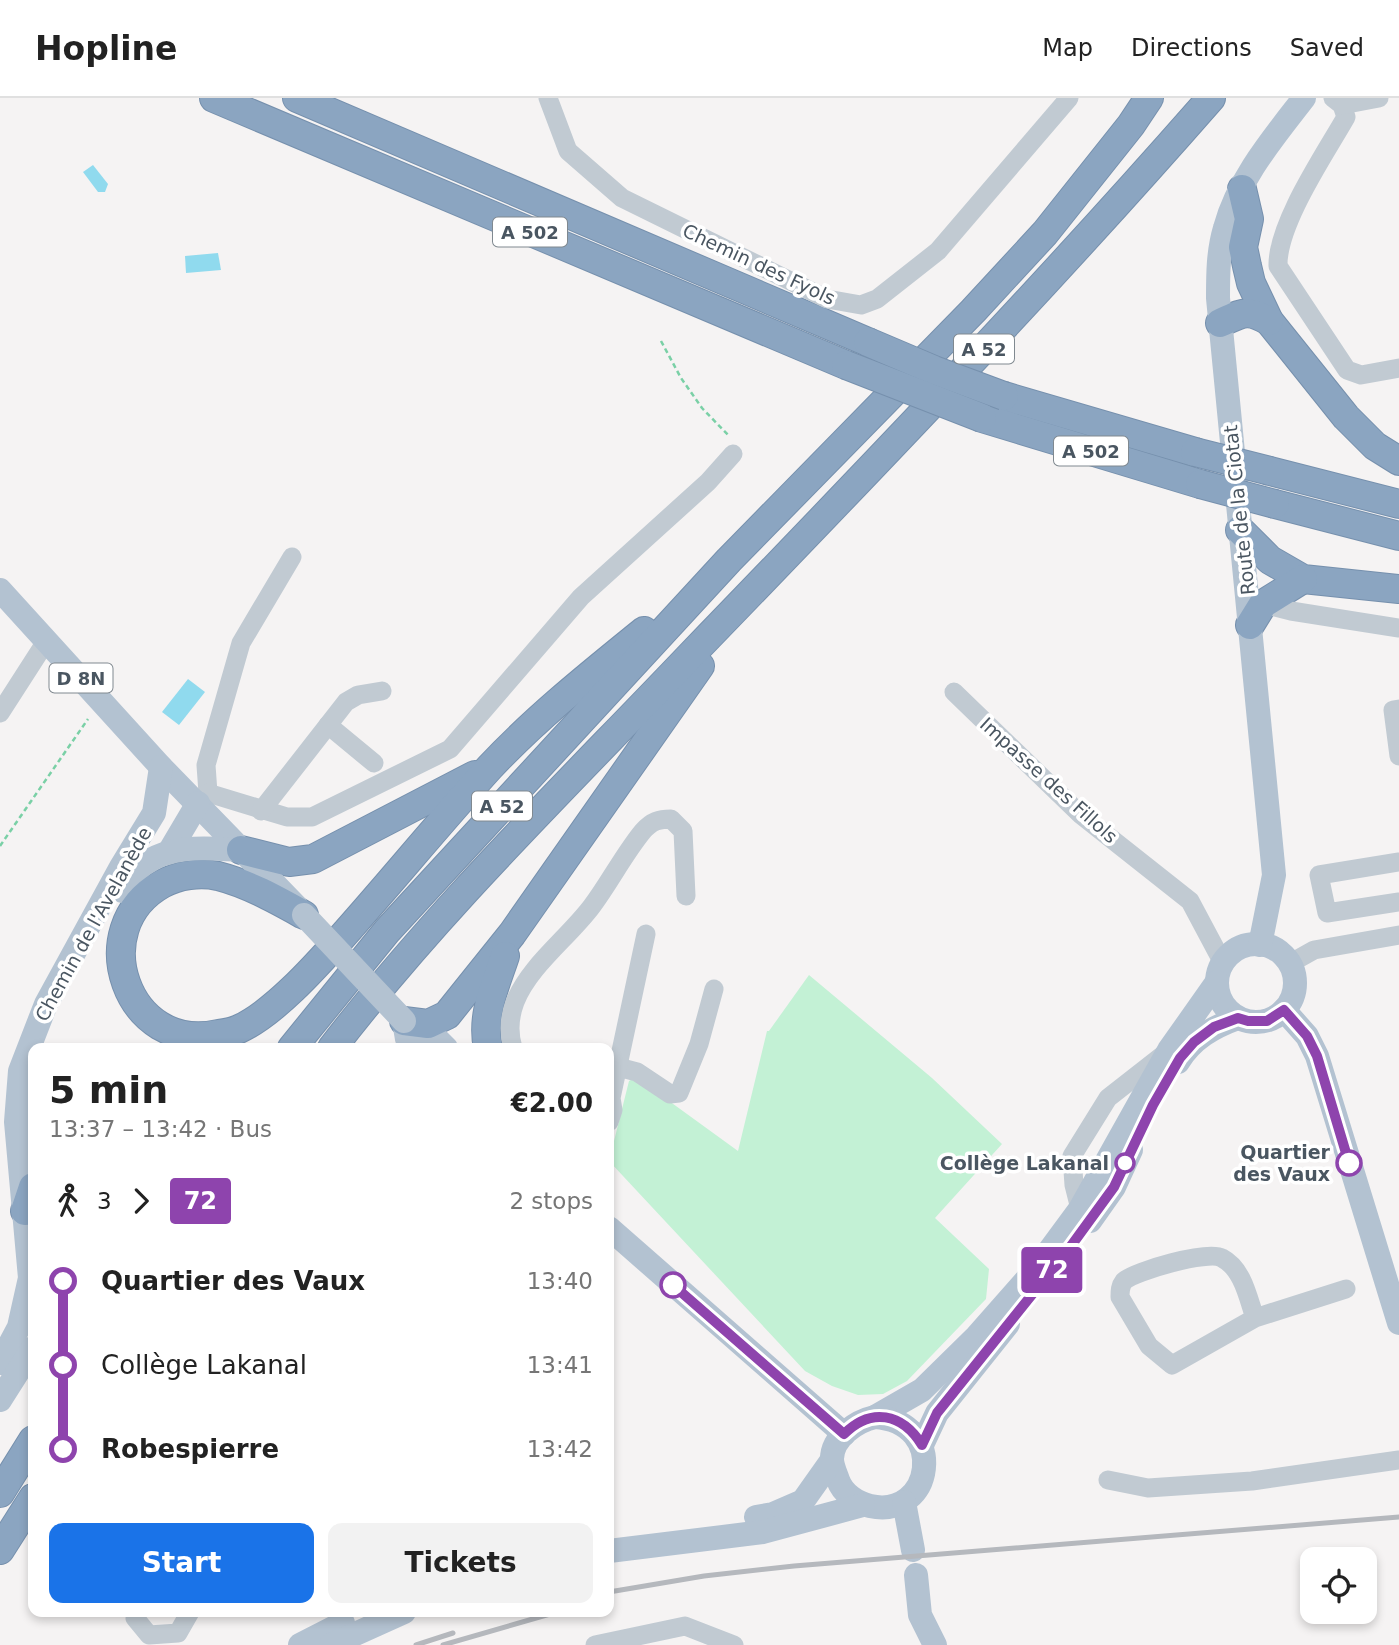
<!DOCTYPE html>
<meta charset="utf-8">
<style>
body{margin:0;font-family:"DejaVu Sans",sans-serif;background:#f2f2f2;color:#222;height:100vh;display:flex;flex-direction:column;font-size:26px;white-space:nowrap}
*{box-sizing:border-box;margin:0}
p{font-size:23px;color:#767676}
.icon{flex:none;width:38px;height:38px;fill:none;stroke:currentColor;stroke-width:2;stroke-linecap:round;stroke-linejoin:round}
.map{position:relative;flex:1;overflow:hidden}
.panel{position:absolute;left:28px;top:945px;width:586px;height:574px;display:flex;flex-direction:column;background:#fff;border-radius:14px;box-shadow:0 4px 10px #0003}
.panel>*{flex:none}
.badge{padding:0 14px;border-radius:5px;font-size:24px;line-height:46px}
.tools{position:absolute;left:1300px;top:1449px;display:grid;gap:14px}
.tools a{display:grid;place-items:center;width:77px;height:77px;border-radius:14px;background:#fff;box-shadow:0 4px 10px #0003;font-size:35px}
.map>.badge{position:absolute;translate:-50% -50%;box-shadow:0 0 0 4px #fff}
.legs{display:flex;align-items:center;gap:10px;height:77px;padding:0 21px;font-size:23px}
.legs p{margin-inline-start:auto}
.head{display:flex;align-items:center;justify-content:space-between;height:119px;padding:0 21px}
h1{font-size:38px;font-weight:600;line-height:52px}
.cta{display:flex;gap:14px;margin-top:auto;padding:14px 21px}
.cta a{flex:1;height:80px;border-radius:14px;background:#1a73e8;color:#fff;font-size:28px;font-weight:600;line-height:80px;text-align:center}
.cta a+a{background:#f2f2f2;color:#222}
ul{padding:0 21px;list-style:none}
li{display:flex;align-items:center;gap:24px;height:84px;font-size:26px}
li i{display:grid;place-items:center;width:10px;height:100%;margin:0 9px;background:currentColor}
li i::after{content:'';width:18px;height:18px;margin:-9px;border:5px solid;border-radius:50%;background:#fff}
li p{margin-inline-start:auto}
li:first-child i{background:linear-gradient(#0000 50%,currentColor 0)}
li:last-child i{background:linear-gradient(currentColor 50%,#0000 0)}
header{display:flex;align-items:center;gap:42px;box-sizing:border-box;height:98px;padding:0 35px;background:#fff;border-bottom:2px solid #e0e0e0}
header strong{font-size:33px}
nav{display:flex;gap:38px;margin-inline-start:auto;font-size:24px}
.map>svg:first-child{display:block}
.green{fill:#c3f1d5}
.water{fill:#90daee}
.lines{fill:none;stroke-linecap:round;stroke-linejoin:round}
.highway-casing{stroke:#7690ad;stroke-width:30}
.path{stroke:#7ad0a6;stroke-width:2.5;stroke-dasharray:5 3.5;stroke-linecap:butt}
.minor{stroke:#c1cad2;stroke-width:19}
.major{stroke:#b3c2d1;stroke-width:24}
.highway{stroke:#8ba5c1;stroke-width:28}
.rail{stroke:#b5b8bd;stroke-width:5}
.highway-bridge-casing{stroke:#7690ad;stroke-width:30;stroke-linecap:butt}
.major-bridge{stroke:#b3c2d1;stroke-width:24}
.highway-bridge{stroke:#8ba5c1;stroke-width:28}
.line-1-casing{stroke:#fff;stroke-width:16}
.line-1{stroke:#8e44ad;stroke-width:10}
.stop-1-dot{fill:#fff;stroke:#8e44ad;stroke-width:3.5}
.labels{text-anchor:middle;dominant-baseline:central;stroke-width:7;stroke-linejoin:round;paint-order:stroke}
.shield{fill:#fff;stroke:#808990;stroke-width:2}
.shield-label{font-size:18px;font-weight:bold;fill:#4a5661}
.street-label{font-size:19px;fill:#4a5661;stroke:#fff}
.stop-label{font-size:19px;font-weight:bold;fill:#4a5661;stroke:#fff;text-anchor:end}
</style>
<header>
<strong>Hopline</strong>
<nav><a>Map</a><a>Directions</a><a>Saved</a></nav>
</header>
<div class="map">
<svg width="1399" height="1547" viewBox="0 0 1399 1547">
<rect width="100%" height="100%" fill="#f5f3f3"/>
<polygon class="green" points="809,877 932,980 1002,1046 935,1120 989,1171 986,1201 907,1283 883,1296 858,1297 832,1288 805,1273 609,1063 629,983 636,979 738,1053 767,933 769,933"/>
<g class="water">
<polygon points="93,67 108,86 105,94 98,94 83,74"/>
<polygon points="218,155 221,172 186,175 185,158"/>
<polygon points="188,581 205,594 179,627 162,614"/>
</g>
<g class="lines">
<defs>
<g id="highway">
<polyline points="214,0 846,267"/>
<polyline points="297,0 868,244"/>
<polyline points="1242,91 1249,121 1243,149 1247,168 1251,185 1269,223 1346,319 1375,348 1399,363"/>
<path d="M1220,225C1243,215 1246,210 1269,223"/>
<polyline points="1004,298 1195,354"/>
<polyline points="982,320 1200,386"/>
<polyline points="1270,373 1399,406"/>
<polyline points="1275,406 1399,438"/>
<polyline points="1240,432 1270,462 1303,481 1399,491"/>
<polyline points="1250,527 1263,506 1303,481"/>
<polyline points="241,752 289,764 313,761 475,677"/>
<path d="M304,817C277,802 249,786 218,778C200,774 178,777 162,786C83,830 127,957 218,936C225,935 233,934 239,931C274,915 315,869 341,840C391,784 439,725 490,669C537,619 591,576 644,533"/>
<polyline points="404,923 428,926 447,917 512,836 700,568"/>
<polyline points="292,950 387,833 729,462 973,213 1045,135 1131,27 1149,0"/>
<path d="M332,950C439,811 566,688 687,561C865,377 1042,193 1211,0"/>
<path d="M488,950C481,918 495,888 505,858"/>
<polyline points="25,1113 33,1089"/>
<polyline points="0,1395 33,1342"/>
<polyline points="0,1452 33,1400"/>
</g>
</defs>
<use href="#highway" class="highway-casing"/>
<g class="path">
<polyline points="661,243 681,280 702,310 730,339"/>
<polyline points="0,748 88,621"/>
</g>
<g class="minor">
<polyline points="548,0 568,53 622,100 827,201 861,207 877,201 938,153 1069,0"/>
<path d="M1333,0L1342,7L1346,19C1325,56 1277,126 1278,168L1347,272L1361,277L1399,270"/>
<polyline points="1342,7 1379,0"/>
<polyline points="1263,506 1291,513 1399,530"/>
<polyline points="954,594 1080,716 1190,803 1223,865"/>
<polyline points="1399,611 1393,612 1399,658"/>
<polyline points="0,615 47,542"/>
<polyline points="328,627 374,665"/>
<polyline points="208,695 206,667 241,545 292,459"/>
<polyline points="198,705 208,695 287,719 312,719 450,651 581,499 708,384 733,356"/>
<polyline points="261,713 346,604 358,597 382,593"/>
<polyline points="1399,764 1319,777 1327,815 1399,804"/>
<polyline points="1289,866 1314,852 1399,837"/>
<path d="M513,950C508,934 509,920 515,904C529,868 569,839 592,808C610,784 624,756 643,733C652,723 659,721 671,721L683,733L686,798"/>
<polyline points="618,969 637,974 670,996 679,995 699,946 714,891"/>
<polyline points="609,1024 613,1012 611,1000 646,836"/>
<polyline points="1080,1111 1074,1087 1072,1058 1108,1000 1163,957"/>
<path d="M1255,1220L1172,1267L1149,1248L1120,1199C1120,1193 1120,1188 1124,1183C1135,1173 1208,1152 1222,1160C1243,1171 1248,1200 1255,1220L1346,1191"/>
<polyline points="1108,1382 1148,1390 1252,1383 1399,1362"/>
<polyline points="136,1514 135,1520 149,1537 178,1535 190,1514"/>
<polyline points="595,1547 685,1528 734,1547"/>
</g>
<g class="major">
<polyline points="0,492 161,669 296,808"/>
<polyline points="169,754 198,705"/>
<path d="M122,793C128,785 135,773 143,767C171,746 208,750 241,752"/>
<circle cx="1256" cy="885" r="39"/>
<path d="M1260,847L1274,777L1218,200C1218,177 1218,153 1225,130C1238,81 1274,39 1304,0"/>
<polyline points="1284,912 1307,938 1317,958 1399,1225"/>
<polyline points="415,950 407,941 404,923 427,931 446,950"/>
<path d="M1178,964C1192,941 1213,929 1238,920"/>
<polyline points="1090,1123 1114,1089 1131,1052"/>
<polyline points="609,1130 844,1336"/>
<polyline points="0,1265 19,1229 30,1180 16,1024 20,973 46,906 121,769 154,715 161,669"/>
<polyline points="0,1302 33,1250"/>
<polyline points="875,1319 922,1292 977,1238 1035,1172 1080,1111 1169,952 1217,884"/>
<path d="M875,1319C949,1324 933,1422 870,1408C857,1405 843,1396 838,1382C836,1376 832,1368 832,1361C832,1339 857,1323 875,1319Z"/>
<polyline points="922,1347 937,1315 1008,1226"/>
<polyline points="904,1404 913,1452"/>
<polyline points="756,1419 773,1416 803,1403 832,1362"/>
<polyline points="609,1453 763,1434 863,1407"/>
<polyline points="916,1477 920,1517 935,1547"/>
<polyline points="300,1547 343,1525"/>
<polyline points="331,1547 404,1514"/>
</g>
<use href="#highway" class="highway"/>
<g class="rail">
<polyline points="609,1494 704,1478 794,1468 1399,1419"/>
<polyline points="416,1547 453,1535"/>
<polyline points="443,1547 557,1514"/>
</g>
<defs>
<g id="highway-bridge">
<polyline points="868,244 934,272 1004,298"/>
<polyline points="846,267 982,320"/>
<polyline points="1195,354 1270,373"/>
<polyline points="1200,386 1275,406"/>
</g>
</defs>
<use href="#highway-bridge" class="highway-bridge-casing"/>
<polyline class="major-bridge" points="304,817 404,923"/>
<use href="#highway-bridge" class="highway-bridge"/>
</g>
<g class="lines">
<defs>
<path id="line-1" d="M673,1187L844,1336C871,1309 902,1315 922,1347L937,1315L1071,1148L1114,1089L1153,1007L1180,960L1194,944L1214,929L1238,920L1248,923H1267L1284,912L1307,938L1317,958L1349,1065"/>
</defs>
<use href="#line-1" class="line-1-casing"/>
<use href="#line-1" class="line-1"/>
</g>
<g class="stop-1-dot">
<circle cx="1125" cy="1065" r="9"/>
<circle cx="1349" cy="1065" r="12"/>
<circle cx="673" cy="1187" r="12"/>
</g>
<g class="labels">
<g class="shield">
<rect x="493" y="119.5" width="74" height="29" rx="5"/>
<rect x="954" y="236.5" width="60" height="29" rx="5"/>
<rect x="1054" y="338.5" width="74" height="29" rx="5"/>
<rect x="49.5" y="565.5" width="63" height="29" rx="5"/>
<rect x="472" y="693.5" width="60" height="29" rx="5"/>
</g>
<g class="shield-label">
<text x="530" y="134">A 502</text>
<text x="984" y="251">A 52</text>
<text x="1091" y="353">A 502</text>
<text x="81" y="580">D 8N</text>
<text x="502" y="708">A 52</text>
</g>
<g class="street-label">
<text transform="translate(759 166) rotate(25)">Chemin des Fyols</text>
<text transform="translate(1239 412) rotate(-96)">Route de la Ciotat</text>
<text transform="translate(1049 682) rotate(42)">Impasse des Fillols</text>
<text transform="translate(93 826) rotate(-61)">Chemin de l'Avelanède</text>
</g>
<g class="stop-label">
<text x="1330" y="1054">Quartier<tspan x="1330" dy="22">des Vaux</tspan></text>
<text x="1109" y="1065">Collège Lakanal</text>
</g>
</g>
</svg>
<div class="tools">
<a><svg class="icon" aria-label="locate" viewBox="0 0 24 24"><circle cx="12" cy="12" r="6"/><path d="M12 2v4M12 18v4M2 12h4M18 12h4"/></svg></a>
</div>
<b class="badge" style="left:1052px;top:1172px;background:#8e44ad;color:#fff">72</b>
<section class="panel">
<div class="head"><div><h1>5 min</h1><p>13:37 – 13:42 · Bus</p></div><b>€2.00</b></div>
<div class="legs"><svg class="icon" aria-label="walk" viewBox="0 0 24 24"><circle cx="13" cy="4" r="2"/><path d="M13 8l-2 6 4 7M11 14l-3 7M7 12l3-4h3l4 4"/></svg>3<svg class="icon" aria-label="forward" viewBox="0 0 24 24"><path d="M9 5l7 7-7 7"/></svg><b class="badge" style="background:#8e44ad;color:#fff">72</b><p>2 stops</p></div>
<ul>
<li><i style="color:#8e44ad"></i><b>Quartier des Vaux</b><p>13:40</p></li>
<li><i style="color:#8e44ad"></i><span>Collège Lakanal</span><p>13:41</p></li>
<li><i style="color:#8e44ad"></i><b>Robespierre</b><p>13:42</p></li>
</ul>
<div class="cta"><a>Start</a><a>Tickets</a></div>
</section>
</div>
